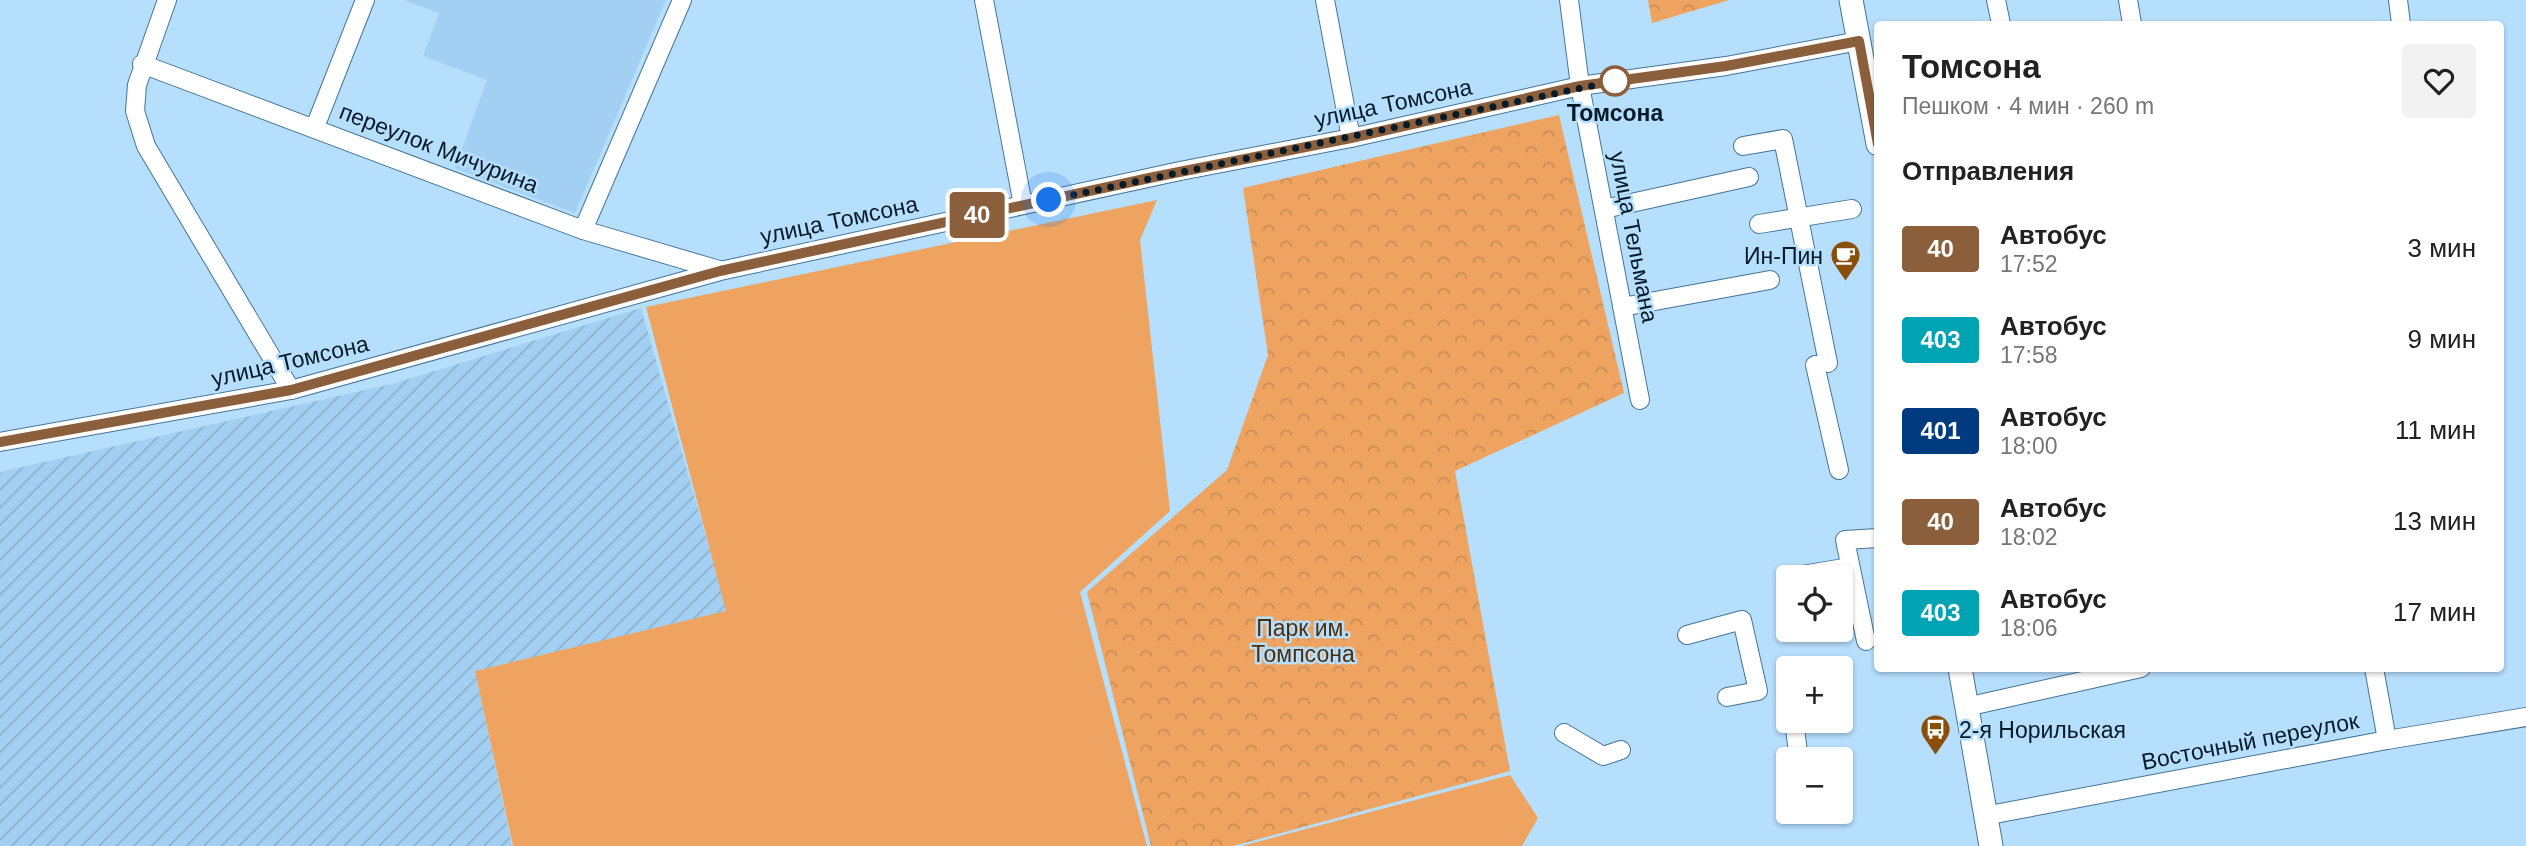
<!DOCTYPE html>
<html lang="ru">
<meta charset="utf-8">
<style>
body{margin:0;font-family:Arial,sans-serif;background:#f2f2f2;color:#222;height:100vh;display:flex;flex-direction:column;font-size:26px;white-space:nowrap}
*{box-sizing:border-box;margin:0}
p{font-size:23px;color:#767676}
.icon{flex:none;width:38px;height:38px;fill:none;stroke:currentColor;stroke-width:2;stroke-linecap:round;stroke-linejoin:round}
.map{position:relative;flex:1;overflow:hidden}
.panel{position:absolute;left:1874px;top:21px;width:630px;height:651px;display:flex;flex-direction:column;background:#fff;border-radius:7px;box-shadow:0 2px 5px #0004}
.panel>*{flex:none}
.badge{padding:0 14px;border-radius:5px;font-size:24px;line-height:46px}
.controls{position:absolute;left:1776px;top:565px;display:grid;gap:14px}
.controls a{display:grid;place-items:center;width:77px;height:77px;border-radius:7px;background:#fff;box-shadow:0 2px 5px #0004;font-size:35px}
.you{position:absolute;width:35px;height:35px;margin:-18px;border:5px solid #fff;border-radius:50%;background:#1a73e8;box-shadow:0 0 0 10px #1a73e833}
.map>.badge{position:absolute;translate:-50% -50%;box-shadow:0 0 0 4px #fff}
h2{padding:0 28px;font-size:26px;line-height:63px}
.round{display:grid;place-items:center;flex:none;width:74px;height:74px;border-radius:7px;background:#f2f2f2}
.head{display:flex;align-items:center;justify-content:space-between;height:119px;padding:0 28px}
h1{font-size:33px;font-weight:700;line-height:52px}
ul{padding:0;list-style:none}
li{display:flex;align-items:center;gap:21px;height:91px;padding:0 28px}
li div{flex:1}
li b{display:block;font-size:26px}
li em{font-style:normal}
li .badge{min-width:77px;font-weight:700;text-align:center}
.map>svg:first-child{display:block}
.built{fill:#a3cff2}
.industrial{fill:url(#industrial-furrows)}
.grass{fill:#eea460}
.forest{fill:url(#forest-crowns)}
.lines{fill:none;stroke-linecap:round;stroke-linejoin:round}
.minor-casing{stroke:#457597;stroke-width:20}
.major-casing{stroke:#457597;stroke-width:25}
.minor{stroke:#fff;stroke-width:18}
.major{stroke:#fff;stroke-width:23}
.line-casing{stroke:#fff;stroke-width:16}
.line{stroke:#8b5e3c;stroke-width:10}
.walk{stroke:#071a28;stroke-width:7;stroke-dasharray:0 12.6}
.stop-dot{fill:#fff;stroke:#8b5e3c;stroke-width:3.5}
.labels{text-anchor:middle;dominant-baseline:central;stroke-width:5;stroke-linejoin:round;paint-order:stroke}
.street-label{font-size:23px;fill:#071a28;stroke:#b6defd}
.stop-label{font-size:23px;font-weight:bold;fill:#071a28;stroke:#b6defd}
.poi-label{font-size:23px;fill:#071a28;stroke:#b6defd;text-anchor:end}
.park-label{font-size:23px;fill:#4f2d09;stroke:#b6defd}
</style>
<div class="map">
<svg width="2526" height="846" viewBox="0 0 2526 846">
<defs>
<pattern id="industrial-furrows" width="10" height="10" patternUnits="userSpaceOnUse" patternTransform="scale(1.75)"><rect width="10" height="10" fill="#a3cff2"/><path d="M-1 1l2-2M0 10L10 0M9 11l2-2" fill="none" stroke="#8bb1d0"/></pattern>
<pattern id="forest-crowns" width="20" height="18" patternUnits="userSpaceOnUse" patternTransform="scale(1.75)"><rect width="20" height="18" fill="#eea460"/><path d="M2 6a3 3 0 1 1 6 0M12 15a3 3 0 1 1 6 0" fill="none" stroke="#cb8d53"/></pattern>
</defs>
<rect width="100%" height="100%" fill="#b6defd"/>
<polygon class="built" points="404,0 666,0 575,213 455,168 487,80 423,56 439,13"/>
<polygon class="industrial" points="641,308 727,611 475,671 512,846 0,846 0,472 392,384"/>
<g class="grass">
<polygon points="1157,200 1140,240 1170,511 1080,592 1147,846 513,846 475,671 726,611 646,307"/>
<polygon points="1510,775 1538,818 1522,846 1242,846"/>
</g>
<g class="forest">
<polygon points="1648,0 1729,0 1652,23"/>
<polygon points="1559,115 1624,393 1455,471 1510,771 1233,846 1151,846 1087,592 1227,470 1268,355 1243,188"/>
</g>
<g class="lines">
<defs>
<g id="minor">
<polyline points="167,0 137,85 135,111 146,146 291,390"/>
<polyline points="984,0 1023,205"/>
<polyline points="1325,0 1351,138"/>
<polyline points="1569,0 1580,86 1640,400"/>
<polyline points="1996,0 2001,24"/>
<polyline points="2128,0 2132,24"/>
<polyline points="2398,0 2401,24"/>
<polyline points="142,64 583,230 719,270"/>
<polyline points="315,127 365,0"/>
<polyline points="1743,146 1783,139 1828,363"/>
<polyline points="1604,209 1749,177"/>
<polyline points="1759,224 1852,209"/>
<polyline points="583,230 682,0"/>
<polyline points="1622,307 1770,280"/>
<polyline points="1815,365 1839,470"/>
<polyline points="0,442 291,390 720,271 1180,171 1351,138 1580,86 1726,66 1859,41"/>
<polyline points="1796,576 1850,567"/>
<polyline points="1687,635 1742,620 1758,691 1727,697"/>
<polyline points="1866,641 1845,540 1878,538"/>
<polyline points="2374,668 2387,740"/>
<polyline points="1966,707 2141,668"/>
<polyline points="1794,721 1799,760"/>
<polyline points="1564,733 1603,756 1621,750"/>
<polyline points="1984,816 2387,740 2526,717"/>
</g>
<g id="major">
<polyline points="1851,0 1878,144"/>
<polyline points="1960,668 1991,846"/>
</g>
</defs>
<use href="#minor" class="minor-casing"/>
<use href="#major" class="major-casing"/>
<use href="#minor" class="minor"/>
<use href="#major" class="major"/>
</g>
<g class="lines">
<defs>
<polyline id="line" points="0,442 291,390 720,271 1154,177 1351,138 1580,86 1726,66 1859,41 1878,144"/>
</defs>
<use href="#line" class="line-casing"/>
<use href="#line" class="line"/>
<polyline class="walk" points="1049,200 1615,81"/>
</g>
<defs>
<symbol id="cafe-pin" viewBox="-11 -11 22 30"><path d="M0 17L-7.5 6A9.5 9.5 0 1 1 7.5 6Z" fill="#894e08" stroke="#b6defd"/><path d="M-5.5-4.5H6V0H3Q3 3.5 0 3.5H-2.5Q-5.5 3.5-5.5 0ZM3-3.2v2h1.7v-2ZM-6 4.5H4V6H-6Z" fill="#fff"/></symbol>
<symbol id="bus-pin" viewBox="-11 -11 22 30"><path d="M0 17L-7.5 6A9.5 9.5 0 1 1 7.5 6Z" fill="#894e08" stroke="#b6defd"/><path d="M-5-6H5V4H4V6H2V4H-2V6H-4V4H-5ZM-3.5-4V0h7V-4ZM-3.5 1.2v1.5H-2V1.2ZM2 1.2v1.5H3.5V1.2Z" fill="#fff"/></symbol>
</defs>
<g fill-rule="evenodd">
<use href="#cafe-pin" x="1828" y="238" width="35" height="47"/>
<use href="#bus-pin" x="1918" y="712" width="35" height="47"/>
</g>
<circle class="stop-dot" cx="1615" cy="81" r="14"/>
<g class="labels">
<g class="street-label">
<text transform="translate(1393 103) rotate(-12)">улица Томсона</text>
<text transform="translate(439 148) rotate(21)">переулок Мичурина</text>
<text transform="translate(839 220) rotate(-12)">улица Томсона</text>
<text transform="translate(1634 237) rotate(79)">улица Тельмана</text>
<text transform="translate(290 361) rotate(-13)">улица Томсона</text>
<text transform="translate(2250 741) rotate(-11)">Восточный переулок</text>
</g>
<g class="stop-label">
<text x="1615" y="113">Томсона</text>
</g>
<g class="poi-label">
<text x="1823" y="256">Ин-Пин</text>
<text x="1959" y="730" text-anchor="start">2-я Норильская</text>
</g>
<g class="park-label">
<text x="1303" y="628">Парк им.<tspan x="1303" dy="26">Томпсона</tspan></text>
</g>
</g>
</svg>
<div class="controls">
<a><svg class="icon" aria-label="locate" viewBox="0 0 24 24"><circle cx="12" cy="12" r="6"/><path d="M12 2v4M12 18v4M2 12h4M18 12h4"/></svg></a>
<a>+</a>
<a>−</a>
</div>
<div class="you" style="left:1049px;top:200px"></div>
<b class="badge" style="left:977px;top:215px;background:#8b5e3c;color:#fff">40</b>
<section class="panel">
<div class="head"><div><h1>Томсона</h1><p>Пешком · 4 мин · 260 m</p></div><a class="round"><svg class="icon" aria-label="heart" viewBox="0 0 24 24"><path d="M12 20l-8-8c-3-5 5-10 8-4 3-6 11-1 8 4z"/></svg></a></div>
<h2>Отправления</h2>
<ul>
<li><span class="badge" style="background:#8b5e3c;color:#fff">40</span><div><b>Автобус</b><p>17:52</p></div><em>3 мин</em></li>
<li><span class="badge" style="background:#00a3b4;color:#fff">403</span><div><b>Автобус</b><p>17:58</p></div><em>9 мин</em></li>
<li><span class="badge" style="background:#003b80;color:#fff">401</span><div><b>Автобус</b><p>18:00</p></div><em>11 мин</em></li>
<li><span class="badge" style="background:#8b5e3c;color:#fff">40</span><div><b>Автобус</b><p>18:02</p></div><em>13 мин</em></li>
<li><span class="badge" style="background:#00a3b4;color:#fff">403</span><div><b>Автобус</b><p>18:06</p></div><em>17 мин</em></li>
</ul>
</section>
</div>
